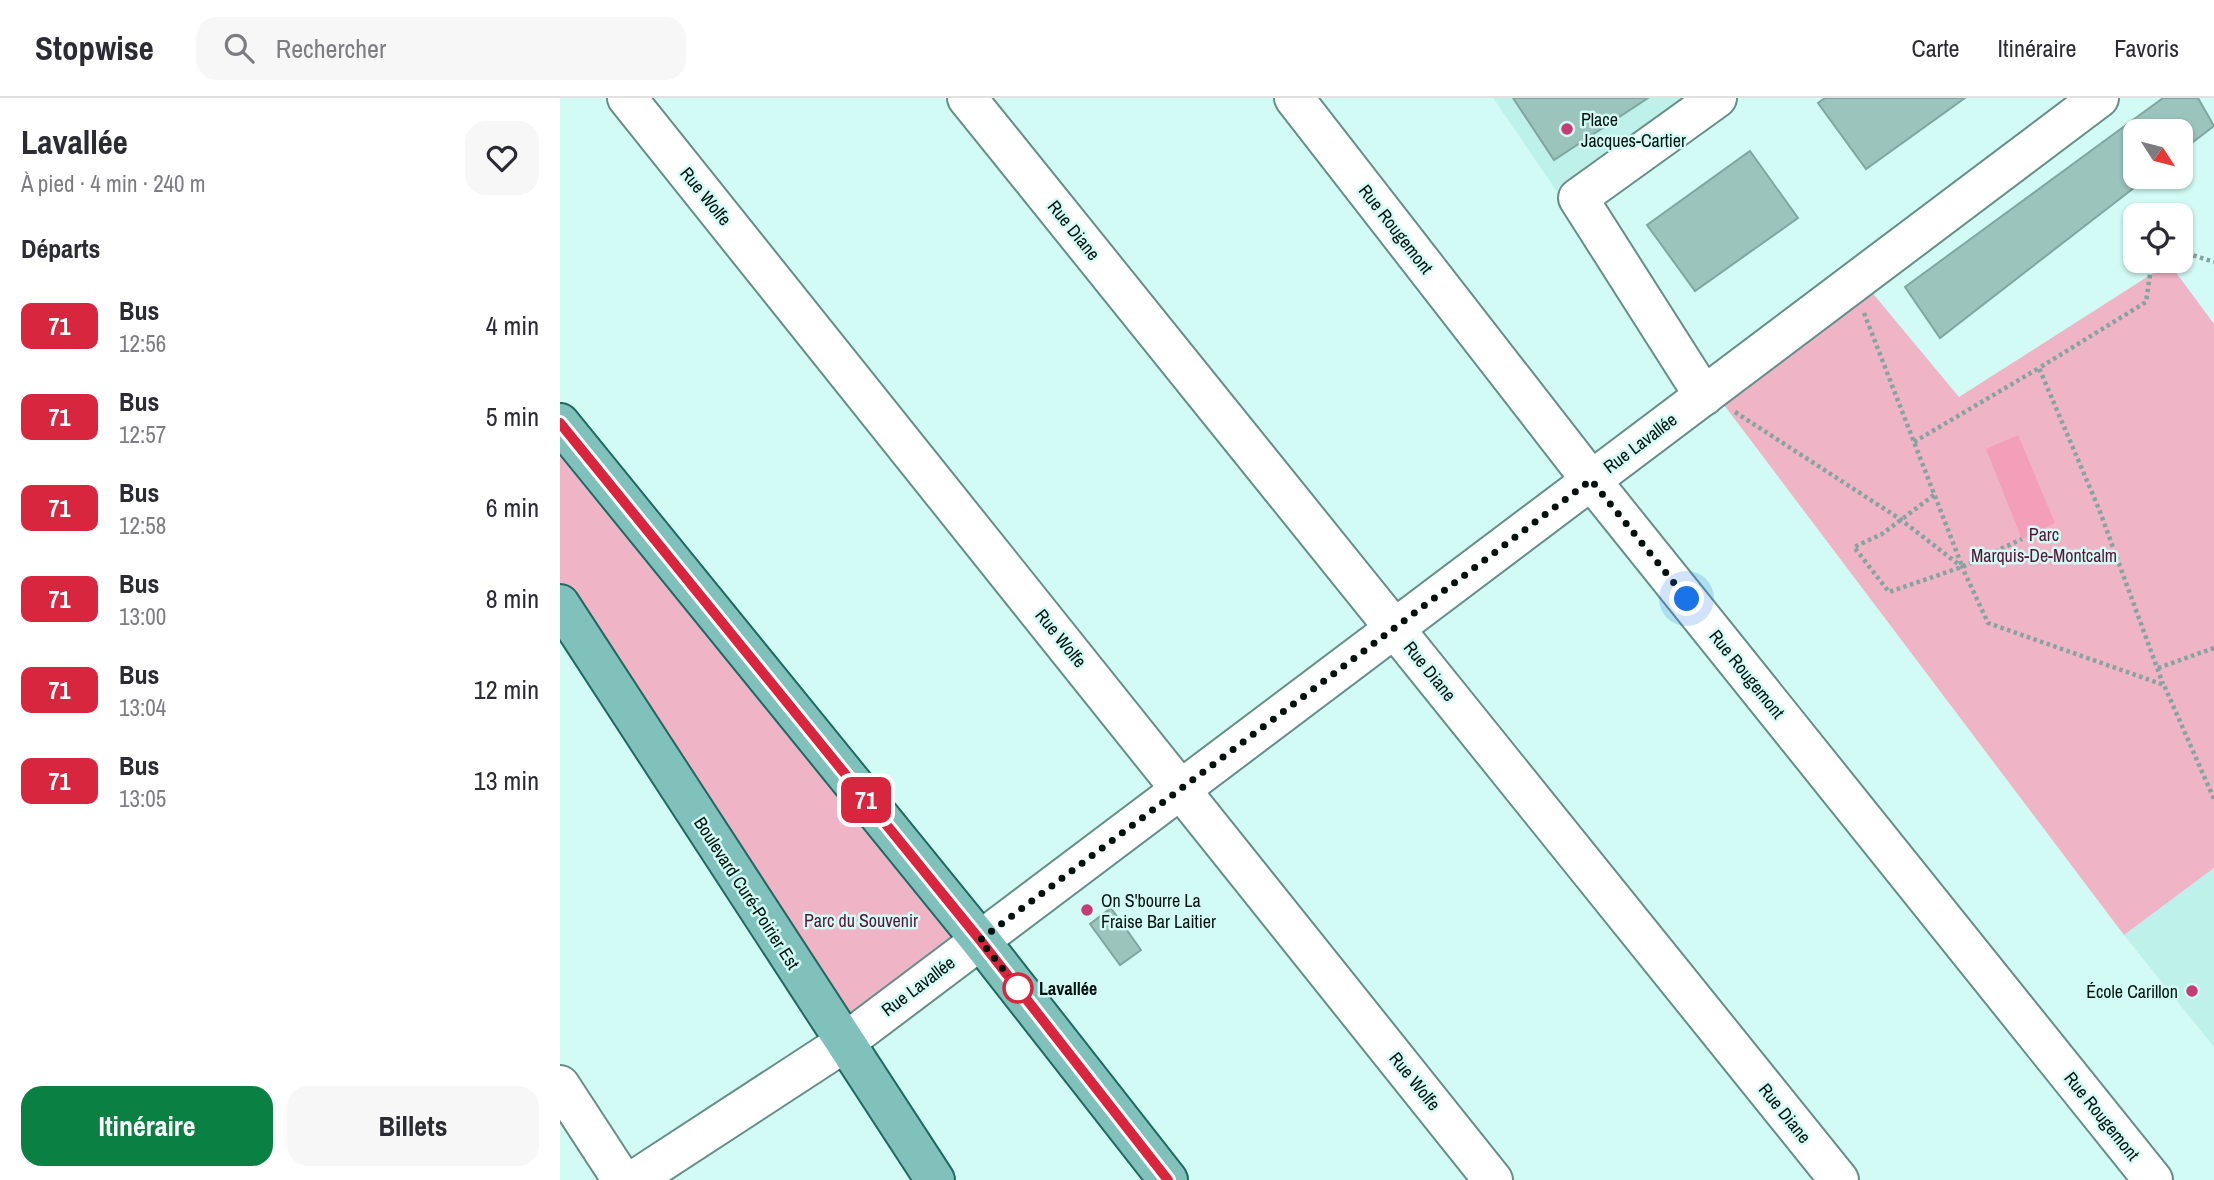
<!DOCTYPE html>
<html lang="fr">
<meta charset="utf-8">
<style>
body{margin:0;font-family:"Archivo Narrow",sans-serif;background:#f7f7f7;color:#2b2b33;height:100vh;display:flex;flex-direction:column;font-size:26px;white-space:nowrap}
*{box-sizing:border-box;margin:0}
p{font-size:23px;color:#7c7c81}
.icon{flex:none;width:38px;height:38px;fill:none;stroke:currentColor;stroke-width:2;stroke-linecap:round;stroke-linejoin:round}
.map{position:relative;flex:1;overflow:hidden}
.drawer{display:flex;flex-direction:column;background:#fff;width:560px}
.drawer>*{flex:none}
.badge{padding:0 14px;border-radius:10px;font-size:24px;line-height:46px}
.needle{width:46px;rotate:126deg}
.fabs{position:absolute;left:1563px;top:21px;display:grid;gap:14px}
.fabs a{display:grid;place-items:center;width:70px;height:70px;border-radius:14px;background:#fff;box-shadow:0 2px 5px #0004;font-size:35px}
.you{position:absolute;width:35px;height:35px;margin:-18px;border:5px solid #fff;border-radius:50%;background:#1a73e8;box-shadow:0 0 0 10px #1a73e833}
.map>.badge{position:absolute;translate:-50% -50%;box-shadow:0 0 0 4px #fff}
h2{padding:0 21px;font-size:26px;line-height:63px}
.round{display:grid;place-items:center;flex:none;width:74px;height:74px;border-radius:21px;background:#f7f7f7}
.overview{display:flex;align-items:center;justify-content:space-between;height:119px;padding:0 21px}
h1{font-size:33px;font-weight:700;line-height:52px}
.action{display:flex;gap:14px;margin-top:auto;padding:14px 21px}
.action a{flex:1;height:80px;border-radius:21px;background:#0b8043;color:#fff;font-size:28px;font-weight:700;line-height:80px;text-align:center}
.action a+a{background:#f7f7f7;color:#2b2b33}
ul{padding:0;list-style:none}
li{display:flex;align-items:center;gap:21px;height:91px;padding:0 21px}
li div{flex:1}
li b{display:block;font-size:26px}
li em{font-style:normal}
li .badge{min-width:77px;font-weight:700;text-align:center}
header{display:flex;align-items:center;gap:42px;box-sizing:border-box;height:98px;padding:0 35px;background:#fff;border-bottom:2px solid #e1e1e2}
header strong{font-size:33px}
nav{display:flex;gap:38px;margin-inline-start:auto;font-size:24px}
.search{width:490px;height:63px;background:#f7f7f7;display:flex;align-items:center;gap:18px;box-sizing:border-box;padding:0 24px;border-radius:21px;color:#7c7c81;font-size:26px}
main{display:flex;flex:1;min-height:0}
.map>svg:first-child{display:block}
.built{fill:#bef1e9}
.green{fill:#efb4c6}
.water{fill:#f39fba}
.building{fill:#9bc4bd;stroke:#7fa7a0;stroke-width:2}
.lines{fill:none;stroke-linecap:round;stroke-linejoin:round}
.minor-casing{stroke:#668d87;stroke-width:42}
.major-casing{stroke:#1e6961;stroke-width:42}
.path{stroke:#85a49f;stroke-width:4.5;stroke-dasharray:3.5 3.5;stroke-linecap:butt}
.minor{stroke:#fff;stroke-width:38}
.major{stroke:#80c2bb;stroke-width:38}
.line-casing{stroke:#fff;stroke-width:16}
.line{stroke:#d7263d;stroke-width:10}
.walk{stroke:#03110f;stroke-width:7;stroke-dasharray:0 12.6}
.poi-dot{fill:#c63d76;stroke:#d1fbf4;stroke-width:2.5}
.stop-dot{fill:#fff;stroke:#d7263d;stroke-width:3.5}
.labels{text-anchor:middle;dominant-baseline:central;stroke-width:5;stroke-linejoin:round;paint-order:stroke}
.poi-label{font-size:18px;fill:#03110f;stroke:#d1fbf4;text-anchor:start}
.street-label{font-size:18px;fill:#03110f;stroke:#d1fbf4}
.park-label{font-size:18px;fill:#5b1332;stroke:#d1fbf4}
.stop-label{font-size:18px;font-weight:bold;fill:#03110f;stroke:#d1fbf4;text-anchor:start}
</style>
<header>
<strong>Stopwise</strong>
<div class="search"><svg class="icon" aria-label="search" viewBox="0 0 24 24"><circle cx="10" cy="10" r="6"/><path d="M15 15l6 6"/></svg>Rechercher</div>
<nav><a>Carte</a><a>Itinéraire</a><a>Favoris</a></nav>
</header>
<main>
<section class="drawer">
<div class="overview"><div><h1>Lavallée</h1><p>À pied · 4 min · 240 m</p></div><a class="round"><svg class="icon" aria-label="heart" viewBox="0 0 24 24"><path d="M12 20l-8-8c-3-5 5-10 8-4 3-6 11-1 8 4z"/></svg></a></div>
<h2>Départs</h2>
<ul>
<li><span class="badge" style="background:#d7263d;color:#fff">71</span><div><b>Bus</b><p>12:56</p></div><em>4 min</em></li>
<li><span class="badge" style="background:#d7263d;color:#fff">71</span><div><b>Bus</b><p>12:57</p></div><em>5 min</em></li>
<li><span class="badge" style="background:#d7263d;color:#fff">71</span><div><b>Bus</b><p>12:58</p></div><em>6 min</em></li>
<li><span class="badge" style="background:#d7263d;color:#fff">71</span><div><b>Bus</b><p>13:00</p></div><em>8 min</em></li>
<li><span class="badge" style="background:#d7263d;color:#fff">71</span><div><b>Bus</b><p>13:04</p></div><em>12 min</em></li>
<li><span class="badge" style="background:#d7263d;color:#fff">71</span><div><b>Bus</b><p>13:05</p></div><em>13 min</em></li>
</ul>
<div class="action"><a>Itinéraire</a><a>Billets</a></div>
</section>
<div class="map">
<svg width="1654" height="1082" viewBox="0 0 1654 1082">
<rect width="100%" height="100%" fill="#d1fbf4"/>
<g class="built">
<polygon points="933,0 1178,0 1016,121"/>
<polygon points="1654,770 1654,949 1564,837"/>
</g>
<g class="green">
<polygon points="1609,165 1654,226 1654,770 1564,837 1152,291 1300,180 1399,299"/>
<polygon points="0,325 420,842 284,945 0,506"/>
</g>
<polygon class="water" points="1458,337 1495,425 1462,441 1426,351"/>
<g class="building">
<polygon points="953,0 1088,0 994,62"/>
<polygon points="1265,0 1405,0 1306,71 1258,5"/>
<polygon points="1603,0 1638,0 1654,28 1620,54 1620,33 1575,33 1575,79 1588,79 1380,240 1345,189"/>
<polygon points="1190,53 1238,120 1135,193 1087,127"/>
<polygon points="551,810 581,852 560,867 530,826"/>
</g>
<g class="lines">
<defs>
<g id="minor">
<polyline points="67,0 933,1082"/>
<polyline points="407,0 1279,1082"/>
<polyline points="734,0 1031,382 1593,1082"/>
<polyline points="1144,298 1018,100 1157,0"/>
<polyline points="0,987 62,1082"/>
<polyline points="74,1082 284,945 1539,0"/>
</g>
<g id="major">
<polyline points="0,325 420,842 608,1082"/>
<polyline points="0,506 375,1082"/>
</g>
</defs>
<use href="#minor" class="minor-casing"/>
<use href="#major" class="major-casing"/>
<g class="path">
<polyline points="1620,153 1654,164"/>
<polyline points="1592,163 1586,204 1479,270 1539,411 1603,586"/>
<polyline points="1304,215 1402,468"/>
<polyline points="1175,314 1340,421 1402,469 1428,525 1604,587 1654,701"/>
<polyline points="1354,344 1479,270"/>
<polyline points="1374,397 1322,436 1294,449 1329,494 1402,469 1462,441"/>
<polyline points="1598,570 1654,550"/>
</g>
<use href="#minor" class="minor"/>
<use href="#major" class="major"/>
</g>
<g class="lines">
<defs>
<polyline id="line" points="0,325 420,842 608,1082"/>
</defs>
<use href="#line" class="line-casing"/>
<use href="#line" class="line"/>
<polyline class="walk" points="458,890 420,842 1031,382 1127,501"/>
</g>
<g class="poi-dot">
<circle cx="1007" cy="31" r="7"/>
<circle cx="527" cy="812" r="7"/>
<circle cx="1632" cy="893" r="7"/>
</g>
<circle class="stop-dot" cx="458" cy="890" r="14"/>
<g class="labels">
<g class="poi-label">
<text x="1021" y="21">Place<tspan x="1021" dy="21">Jacques-Cartier</tspan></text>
<text x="541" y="802">On S'bourre La<tspan x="541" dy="21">Fraise Bar Laitier</tspan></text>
<text x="1618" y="893" text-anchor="end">École Carillon</text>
</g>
<g class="street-label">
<text transform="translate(146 98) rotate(51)">Rue Wolfe</text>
<text transform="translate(836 131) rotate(52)">Rue Rougemont</text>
<text transform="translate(514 132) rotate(51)">Rue Diane</text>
<text transform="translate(1080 345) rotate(-37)">Rue Lavallée</text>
<text transform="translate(501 540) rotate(51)">Rue Wolfe</text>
<text transform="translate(870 573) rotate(51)">Rue Diane</text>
<text transform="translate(1187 576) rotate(51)">Rue Rougemont</text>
<text transform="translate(187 795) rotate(57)">Boulevard Curé-Poirier Est</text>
<text transform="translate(358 888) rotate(-37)">Rue Lavallée</text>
<text transform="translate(855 983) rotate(51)">Rue Wolfe</text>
<text transform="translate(1225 1015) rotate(51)">Rue Diane</text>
<text transform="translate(1542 1018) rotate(51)">Rue Rougemont</text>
</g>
<g class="park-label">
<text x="1484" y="436">Parc<tspan x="1484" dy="21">Marquis-De-Montcalm</tspan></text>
<text x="301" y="822">Parc du Souvenir</text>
</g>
<g class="stop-label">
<text x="479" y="890">Lavallée</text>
</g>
</g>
</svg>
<div class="fabs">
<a><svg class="needle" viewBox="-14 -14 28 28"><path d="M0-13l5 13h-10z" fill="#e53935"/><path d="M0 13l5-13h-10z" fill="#7c7c81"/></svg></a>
<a><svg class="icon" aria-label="locate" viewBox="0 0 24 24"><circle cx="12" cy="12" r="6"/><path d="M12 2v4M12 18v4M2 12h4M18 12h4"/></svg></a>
</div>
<div class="you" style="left:1127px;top:501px"></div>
<b class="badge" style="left:306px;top:702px;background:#d7263d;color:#fff">71</b>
</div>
</main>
